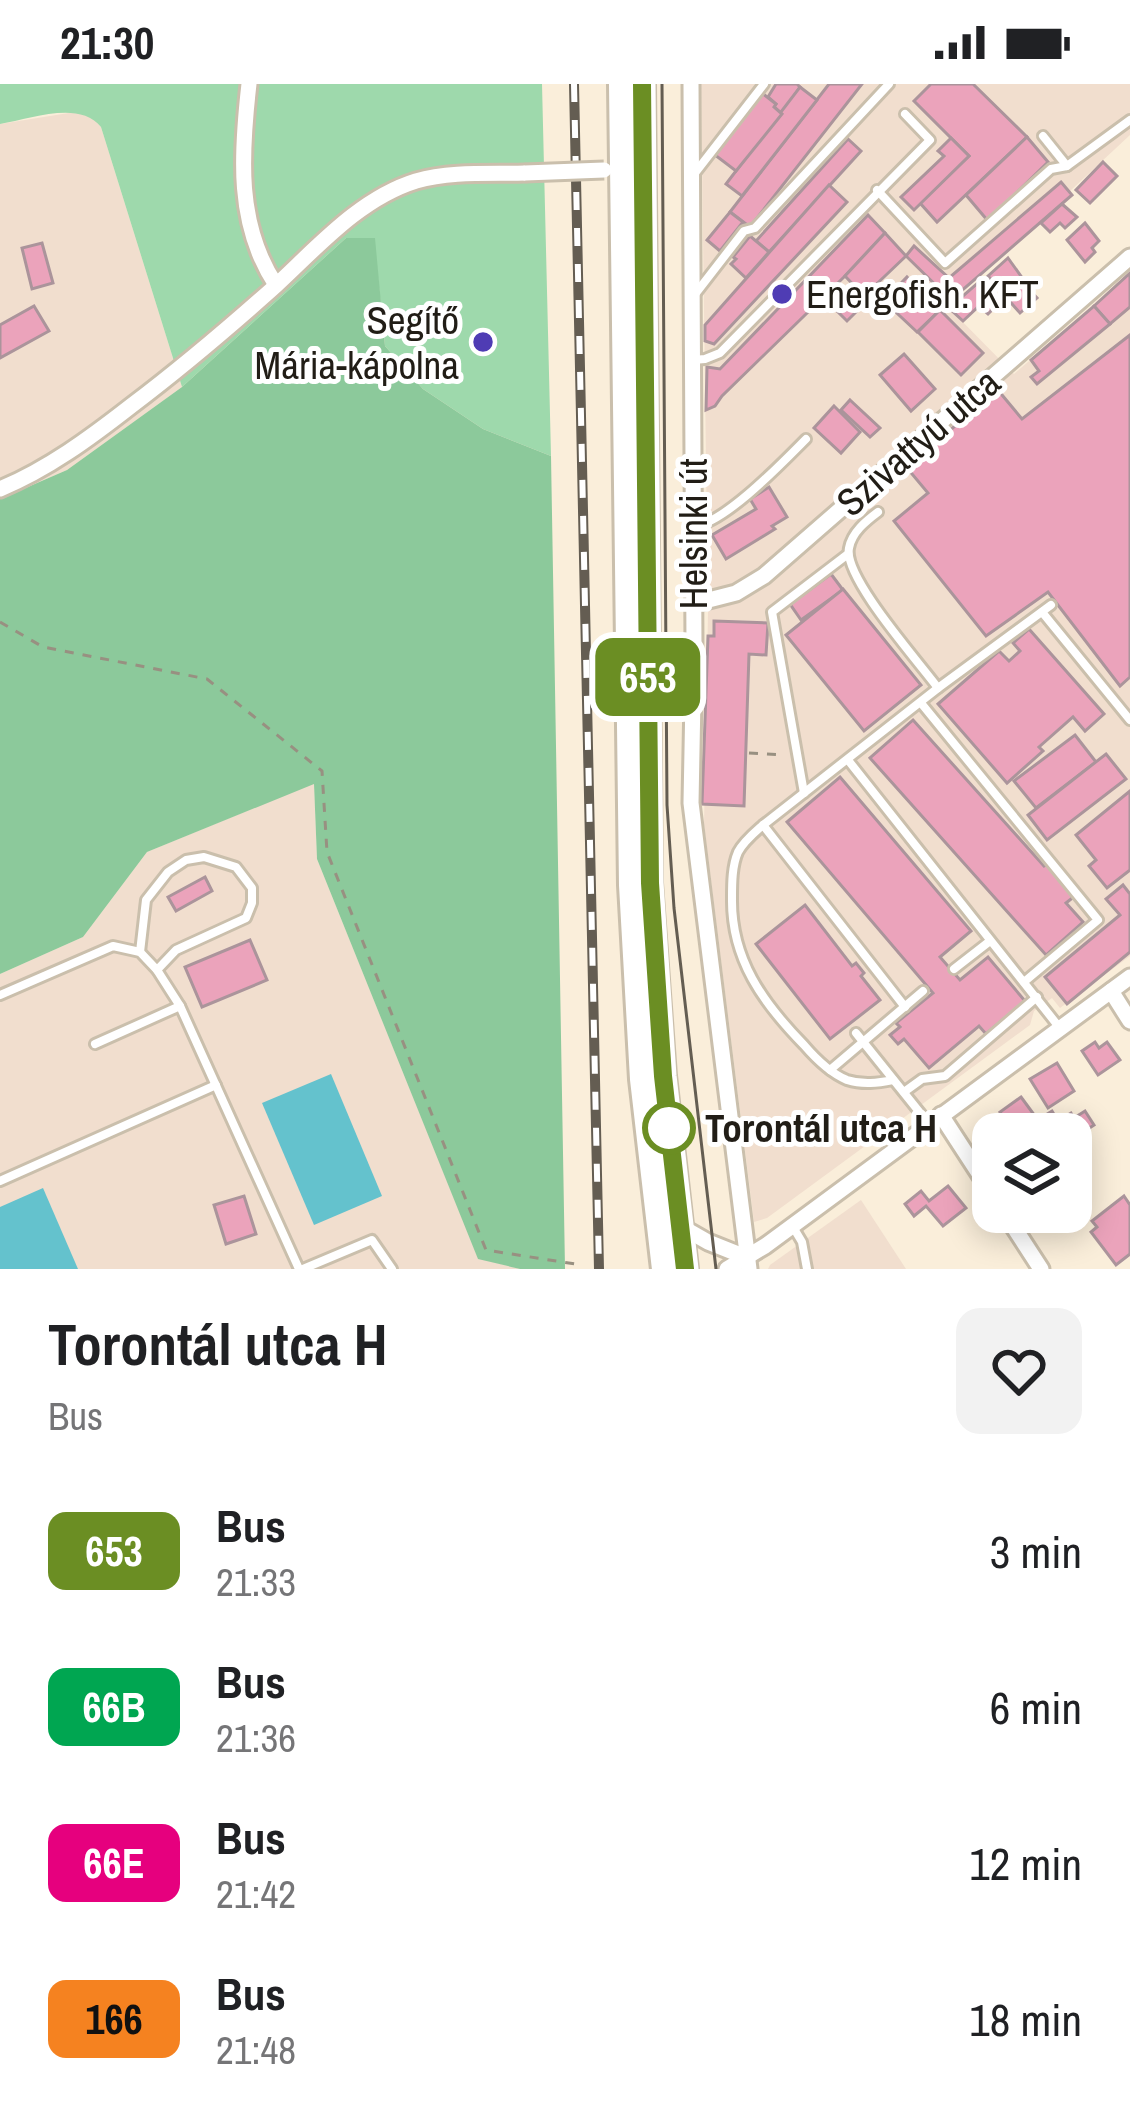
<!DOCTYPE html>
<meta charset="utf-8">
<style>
body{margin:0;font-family:"Archivo Narrow",sans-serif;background:#f2f2f2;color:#202124;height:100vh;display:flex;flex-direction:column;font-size:45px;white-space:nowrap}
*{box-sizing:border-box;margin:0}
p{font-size:39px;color:#757577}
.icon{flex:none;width:66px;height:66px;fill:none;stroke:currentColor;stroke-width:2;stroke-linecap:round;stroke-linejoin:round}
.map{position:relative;height:1185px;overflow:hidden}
.panel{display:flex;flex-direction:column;background:#fff;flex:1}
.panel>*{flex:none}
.badge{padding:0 24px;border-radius:18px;font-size:42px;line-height:78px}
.tools{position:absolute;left:972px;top:1029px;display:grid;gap:24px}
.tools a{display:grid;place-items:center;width:120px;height:120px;border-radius:24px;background:#fff;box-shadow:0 6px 30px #0003;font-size:60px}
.map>.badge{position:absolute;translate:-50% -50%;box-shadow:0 0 0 6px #fff}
.round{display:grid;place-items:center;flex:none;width:126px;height:126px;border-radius:24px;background:#f2f2f2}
.overview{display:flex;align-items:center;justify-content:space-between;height:204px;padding:0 48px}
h1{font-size:57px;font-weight:700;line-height:90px}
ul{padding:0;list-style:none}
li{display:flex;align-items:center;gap:36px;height:156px;padding:0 48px}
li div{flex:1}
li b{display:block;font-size:45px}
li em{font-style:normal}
li .badge{min-width:132px;font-weight:700;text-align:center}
.status{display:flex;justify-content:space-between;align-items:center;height:84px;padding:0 60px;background:#fff;direction:ltr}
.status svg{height:33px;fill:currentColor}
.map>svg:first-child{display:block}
.industrial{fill:#f1dece}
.green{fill:#9ed9ac}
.forest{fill:#8cc99b}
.water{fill:#64c2cd}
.building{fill:#eba3bb;stroke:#ab949b;stroke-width:3}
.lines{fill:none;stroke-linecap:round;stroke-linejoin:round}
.lane-casing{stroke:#cabfac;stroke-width:14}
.street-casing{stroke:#cabfac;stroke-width:21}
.primary-casing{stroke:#cabfac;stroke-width:30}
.path{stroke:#989081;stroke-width:3;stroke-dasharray:9 9;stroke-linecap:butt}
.lane{stroke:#fff;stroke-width:8}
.street{stroke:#fff;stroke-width:15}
.primary{stroke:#fff;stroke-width:24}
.tram{stroke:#645d52;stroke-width:3}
.rail-casing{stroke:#645d52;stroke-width:10}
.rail{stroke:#fff;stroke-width:6;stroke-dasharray:18;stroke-linecap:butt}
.street-bridge-casing{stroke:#cabfac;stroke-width:21;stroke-linecap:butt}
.street-bridge{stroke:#fff;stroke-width:15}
.line-casing{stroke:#fff;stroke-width:27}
.line{stroke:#6b8e23;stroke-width:18}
.poi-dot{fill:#4f3cb4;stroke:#fff;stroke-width:4.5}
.stop-dot{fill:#fff;stroke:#6b8e23;stroke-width:6}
.labels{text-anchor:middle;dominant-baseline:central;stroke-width:10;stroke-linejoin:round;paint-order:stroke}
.poi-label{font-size:39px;fill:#211d16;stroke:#fff;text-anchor:start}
.street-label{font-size:39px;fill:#211d16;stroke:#fff}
.stop-label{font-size:39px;font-weight:bold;fill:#211d16;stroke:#fff;text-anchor:start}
</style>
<div class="status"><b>21:30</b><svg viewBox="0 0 49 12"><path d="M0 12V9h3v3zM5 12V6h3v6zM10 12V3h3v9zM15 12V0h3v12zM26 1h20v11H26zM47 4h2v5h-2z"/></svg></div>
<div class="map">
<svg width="1130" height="1185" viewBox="0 0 1130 1185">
<rect width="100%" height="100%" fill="#faeeda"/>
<g class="industrial">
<polygon points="701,0 1130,0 1130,51 947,222 1014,290 1130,190 1130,872 1060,924 1052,914 1034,927 1030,941 767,1134 754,1138 704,741 708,528"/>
<polygon points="75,28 92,32 101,43 182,303 67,386 0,415 0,40"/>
<polygon points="314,699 317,775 478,1174 520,1185 0,1185 0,890 83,853 147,768"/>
<polygon points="861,1116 906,1185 768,1185 770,1181"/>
</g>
<path class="green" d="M0,0H542L551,372L483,345L423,305L385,262L374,154H346L182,303L101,43C79,16 31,35 0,40Z"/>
<polygon class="forest" points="346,154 375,154 385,262 423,305 483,345 551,372 565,1185 520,1185 478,1175 317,775 314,700 147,768 83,853 0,890 0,415 67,386 182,303"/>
<g class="water">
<polygon points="331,990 382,1112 314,1141 262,1019"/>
<polygon points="43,1104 78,1185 0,1185 0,1123"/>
</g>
<g class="building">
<polygon points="776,0 797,0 800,3 782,30 774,23 776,20 768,13"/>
<polygon points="829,0 862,0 750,143 730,128"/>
<polygon points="931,0 973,0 1027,53 937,138 920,119 969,72 914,17"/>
<polygon points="800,3 817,16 742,112 726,100"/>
<polygon points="762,9 776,20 774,23 782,30 736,87 715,71"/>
<polygon points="1027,53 1048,78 988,137 966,111"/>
<polygon points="951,54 969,72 914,126 901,113 944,72 938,67"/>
<polygon points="848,55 861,67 769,168 756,157"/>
<polygon points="1103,78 1117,92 1090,119 1076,106"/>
<polygon points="1061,98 1072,111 951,216 906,172 914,162 949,194"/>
<polygon points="829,101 847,118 714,260 705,257 705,241"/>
<polygon points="1062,120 1077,133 1065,144 1060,139 1050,148 1041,139"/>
<polygon points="730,128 743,138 720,167 707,156"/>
<polygon points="868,131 885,149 845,192 722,312 715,322 706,326 707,283 720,285"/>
<polygon points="1085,139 1099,157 1092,164 1095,168 1085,178 1067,156"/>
<polygon points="885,149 906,172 864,212 845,192"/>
<polygon points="750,152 769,168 746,194 731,180 736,175 733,173"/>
<polygon points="42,159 53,199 32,205 22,164"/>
<polygon points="1008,174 1023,195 1011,206 1003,197 997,202 988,192"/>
<polygon points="1130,189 1130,223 1110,240 1094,222"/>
<polygon points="907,193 940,226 917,248 884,217"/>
<polygon points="980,197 992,210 986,215 994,224 988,230 979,222 963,237 949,224"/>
<polygon points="1021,197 1037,214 1020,229 1005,212"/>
<polygon points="857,205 867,217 847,237 836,226"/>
<polygon points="34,222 49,247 0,274 0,241"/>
<polygon points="1094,222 1110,240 1037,300 1031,293 1039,287 1031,276"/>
<polygon points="940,226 983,269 961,291 918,248"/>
<polygon points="1130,251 1130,593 1120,602 1048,508 986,552 894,437 928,409 907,384 997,305 1022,335"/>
<polygon points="904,270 935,305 911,327 880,291"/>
<polygon points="850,316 880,344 870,353 841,326"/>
<polygon points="834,322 860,348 841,369 814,344"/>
<polygon points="769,403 787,433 772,442 775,445 726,475 712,451 756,425 750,415"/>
<polygon points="831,490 843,506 801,536 790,520"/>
<polygon points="843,505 921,601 864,647 786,551"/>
<polygon points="714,537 768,539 766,571 749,570 744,722 702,720 708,552 714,552"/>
<polygon points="1029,545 1104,630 1085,647 1073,633 1039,663 1043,667 1007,699 938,620 999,567 1009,577 1020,567 1013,559"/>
<polygon points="913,636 1044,782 1047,780 1076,811 1066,819 1083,838 1046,871 870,674"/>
<polygon points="1075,651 1096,678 1036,724 1014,697"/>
<polygon points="1106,670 1126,695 1047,756 1028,731"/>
<polygon points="840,693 971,847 940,873 960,896 988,873 1025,917 986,950 979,942 929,984 904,955 898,960 890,951 900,943 896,939 933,909 787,738"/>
<polygon points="1130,707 1130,786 1107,804 1089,782 1096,776 1076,751"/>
<polygon points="205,793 212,807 176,827 168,813"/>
<polygon points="1123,801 1130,810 1130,868 1067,920 1045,893 1120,831 1106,815"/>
<polygon points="805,821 852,882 856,879 864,889 861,892 880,916 830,955 756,860"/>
<polygon points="250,856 267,896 202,923 185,883"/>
<polygon points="1095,958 1099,964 1107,958 1120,976 1098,991 1082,967"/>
<polygon points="1057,979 1074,1007 1048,1024 1030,995"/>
<polygon points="1021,1013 1035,1032 1031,1034 1039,1045 1031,1050 1023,1050 1019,1045 1014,1048 1000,1028"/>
<polygon points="1052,1027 1058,1037 1071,1029 1074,1034 1085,1027 1094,1041 1071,1056 1071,1050 1055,1050 1044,1032"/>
<polygon points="948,1102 966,1124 943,1142 926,1122 914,1132 905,1120 921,1107 929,1117"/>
<polygon points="244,1112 256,1150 226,1160 214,1121"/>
<polygon points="1124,1112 1130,1121 1130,1170 1116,1181 1091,1148 1097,1143 1092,1137"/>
</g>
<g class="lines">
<defs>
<g id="lane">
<polyline points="1043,52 1067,82"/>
<polyline points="695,89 764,0"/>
<polyline points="877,106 945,179 1051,85 1067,82 1130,36"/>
<polyline points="696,209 744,147 755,144 889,0"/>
<polyline points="693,276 705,275 720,269 930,56 905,30"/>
<path d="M878,428C866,437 852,448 849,464C843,493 919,578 938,604"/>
<path d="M694,442C724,440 784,377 806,355"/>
<polyline points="1042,528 1130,636"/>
<polyline points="921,619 1098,836 1024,898"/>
<polyline points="848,676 1059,943"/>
<polyline points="804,709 772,528 848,470"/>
<polyline points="763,741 905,923"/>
<polyline points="140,868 146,816 168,788 186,776 204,773 236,783 252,804 252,819 246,834 176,866 157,886"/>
<polyline points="954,885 990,857"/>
<polyline points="0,911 113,862 140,868 157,886 180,922 299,1185"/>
<polyline points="856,949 929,1040"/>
<polyline points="95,960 180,922"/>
<polyline points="830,986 923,907"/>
<path d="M893,996C878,999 863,1001 847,996C830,989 816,975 804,961C763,919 731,875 732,814C732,799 732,782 738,768C744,757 754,749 763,741L938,604L1051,521"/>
<polyline points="904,1008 922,995 945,992 1037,913"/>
<polyline points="0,1097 216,1001"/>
<polyline points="793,1143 802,1158 807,1185"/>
<polyline points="303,1185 372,1156 392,1185"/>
</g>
<g id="street">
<path d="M249,0C241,70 236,141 276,201"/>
<polyline points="691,0 694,561 691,719 749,1185"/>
<path d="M0,405C48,385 90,354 131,322C180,285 226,246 271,206C315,166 358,115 416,97C451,87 490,90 525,89"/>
<polyline points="693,520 736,509 764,492 1130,173"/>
<polyline points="1111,907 1130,937"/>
<polyline points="941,1031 993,1111"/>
<polyline points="1004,1128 1041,1185"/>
<polyline points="680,1142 708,1158 748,1174"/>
<polyline points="727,1185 765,1162 1130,893"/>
</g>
<g id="primary">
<polyline points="621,0 631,801 642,995 664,1185"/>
<polyline points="642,0 649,799 663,992 685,1185"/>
</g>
</defs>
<use href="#lane" class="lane-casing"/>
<use href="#street" class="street-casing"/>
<use href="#primary" class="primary-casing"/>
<g class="path">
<polyline points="0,538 43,563 207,595 322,687 327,768 486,1166 575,1180"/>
<polyline points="749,669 783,671"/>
</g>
<use href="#lane" class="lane"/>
<use href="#street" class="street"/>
<use href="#primary" class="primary"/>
<polyline class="tram" points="662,0 667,721 674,824 716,1185"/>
<defs>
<polyline id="rail" points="574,0 599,1185"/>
</defs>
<use href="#rail" class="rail-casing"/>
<use href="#rail" class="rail"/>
<defs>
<polyline id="street-bridge" points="525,89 604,86"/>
</defs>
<use href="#street-bridge" class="street-bridge-casing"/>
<use href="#street-bridge" class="street-bridge"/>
</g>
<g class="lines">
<defs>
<polyline id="line" points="642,0 650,799 663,992 685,1185"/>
</defs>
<use href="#line" class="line-casing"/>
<use href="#line" class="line"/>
</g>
<g class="poi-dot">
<circle cx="782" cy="210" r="12"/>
<circle cx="483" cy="258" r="12"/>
</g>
<circle class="stop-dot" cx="669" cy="1044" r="24"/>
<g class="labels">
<g class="poi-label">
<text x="806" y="210">Energofish. KFT</text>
<text x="459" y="236" text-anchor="end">Segítő<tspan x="459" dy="45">Mária-kápolna</tspan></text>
</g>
<g class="street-label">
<text transform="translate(918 358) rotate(-41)">Szivattyú utca</text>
<text transform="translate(693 450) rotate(-90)">Helsinki út</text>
</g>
<g class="stop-label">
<text x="705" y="1044">Torontál utca H</text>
</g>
</g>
</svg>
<div class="tools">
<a><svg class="icon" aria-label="layers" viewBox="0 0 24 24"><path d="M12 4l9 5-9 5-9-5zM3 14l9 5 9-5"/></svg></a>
</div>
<b class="badge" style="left:648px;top:593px;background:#6b8e23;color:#fff">653</b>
</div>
<section class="panel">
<div class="overview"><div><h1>Torontál utca H</h1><p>Bus</p></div><a class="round"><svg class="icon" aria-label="heart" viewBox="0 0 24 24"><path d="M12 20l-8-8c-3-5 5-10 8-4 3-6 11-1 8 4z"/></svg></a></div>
<ul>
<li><span class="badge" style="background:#6b8e23;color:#fff">653</span><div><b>Bus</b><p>21:33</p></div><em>3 min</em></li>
<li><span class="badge" style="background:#00a651;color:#fff">66B</span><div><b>Bus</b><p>21:36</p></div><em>6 min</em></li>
<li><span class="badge" style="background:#e6007e;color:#fff">66E</span><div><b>Bus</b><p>21:42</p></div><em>12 min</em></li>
<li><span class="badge" style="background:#f58220;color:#111">166</span><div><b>Bus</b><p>21:48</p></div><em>18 min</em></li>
</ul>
</section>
